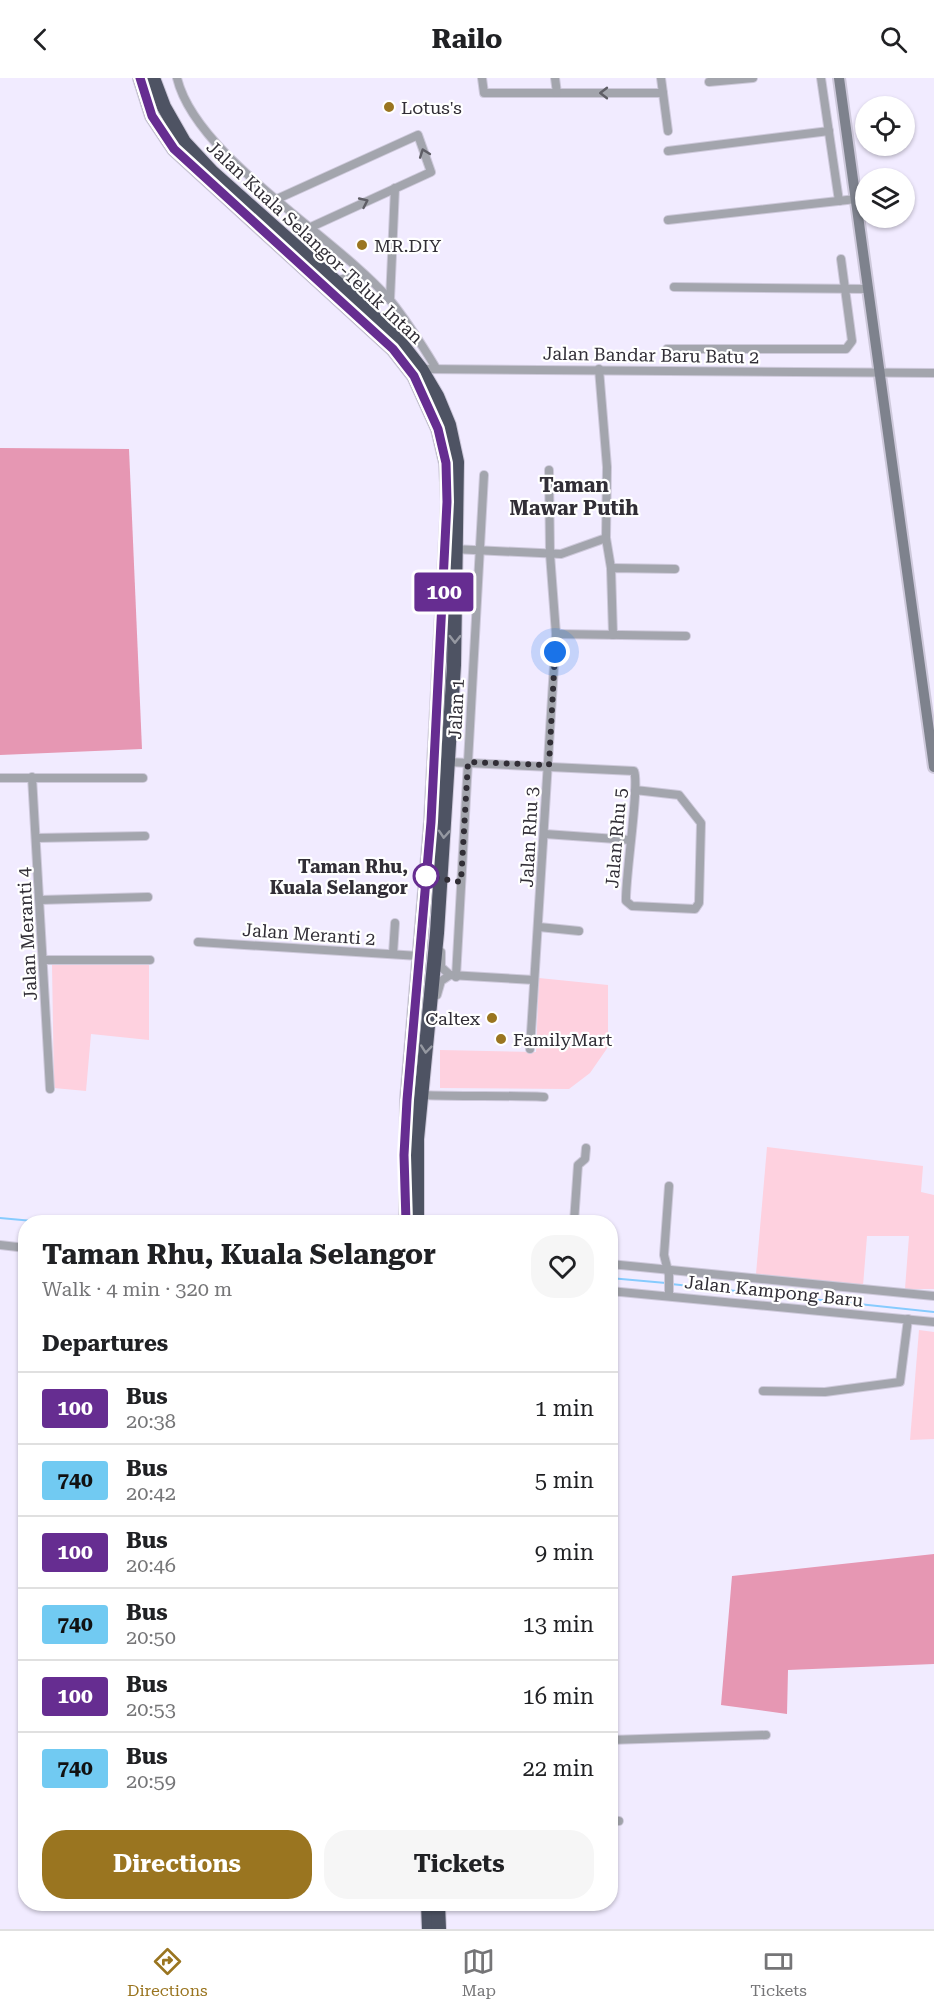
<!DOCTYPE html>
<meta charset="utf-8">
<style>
body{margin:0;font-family:"Roboto Serif",serif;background:#f6f6f6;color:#202124;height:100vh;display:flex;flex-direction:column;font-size:22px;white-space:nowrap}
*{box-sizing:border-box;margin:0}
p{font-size:20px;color:#757577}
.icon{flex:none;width:33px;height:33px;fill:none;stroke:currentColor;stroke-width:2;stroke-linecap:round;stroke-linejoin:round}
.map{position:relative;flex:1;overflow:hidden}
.details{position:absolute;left:18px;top:1137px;width:600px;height:696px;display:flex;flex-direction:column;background:#fff;border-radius:24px;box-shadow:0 2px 4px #0004}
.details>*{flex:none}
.badge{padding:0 12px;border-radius:4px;font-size:21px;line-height:39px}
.tools{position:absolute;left:855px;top:18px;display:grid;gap:12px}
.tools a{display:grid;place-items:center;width:60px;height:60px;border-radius:50%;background:#fff;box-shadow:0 2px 4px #0004;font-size:30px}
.you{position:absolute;width:30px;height:30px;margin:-15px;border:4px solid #fff;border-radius:50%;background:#1a73e8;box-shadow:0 0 0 9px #1a73e833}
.map>.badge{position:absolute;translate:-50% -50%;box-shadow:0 0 0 3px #fff}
h2{padding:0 24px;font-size:22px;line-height:54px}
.round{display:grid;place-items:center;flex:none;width:63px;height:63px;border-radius:24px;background:#f6f6f6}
.overview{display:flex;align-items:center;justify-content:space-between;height:102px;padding:0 24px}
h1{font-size:28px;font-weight:700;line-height:45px}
.action{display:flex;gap:12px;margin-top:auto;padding:12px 24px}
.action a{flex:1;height:69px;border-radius:24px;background:#9a7520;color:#fff;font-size:24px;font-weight:700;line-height:69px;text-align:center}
.action a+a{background:#f6f6f6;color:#202124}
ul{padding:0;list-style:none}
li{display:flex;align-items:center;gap:18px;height:72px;padding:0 24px;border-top:2px solid #e0e0e0}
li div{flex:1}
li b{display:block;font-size:22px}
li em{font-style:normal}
li .badge{min-width:66px;font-weight:700;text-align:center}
header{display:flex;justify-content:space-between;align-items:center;height:78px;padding:0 24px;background:#fff;font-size:27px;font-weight:700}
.tabs{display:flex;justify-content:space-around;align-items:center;height:84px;border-top:2px solid #e0e0e0;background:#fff;font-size:16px;color:#757577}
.tabs a{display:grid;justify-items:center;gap:3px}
.tabs .current{color:#9a7520}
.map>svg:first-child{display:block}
.green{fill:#fed1df}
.forest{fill:#e697b3}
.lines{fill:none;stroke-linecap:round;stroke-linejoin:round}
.stream{stroke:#86cbfe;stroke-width:2}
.street-casing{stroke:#cec9db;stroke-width:10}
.secondary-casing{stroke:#cec9db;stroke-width:14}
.highway-casing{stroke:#cec9db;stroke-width:16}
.street{stroke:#a3a5ad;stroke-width:8}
.secondary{stroke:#7e828d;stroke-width:10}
.highway{stroke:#4e5363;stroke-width:14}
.oneway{stroke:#5f5e66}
.oneway2{stroke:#9598a1}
.line-casing{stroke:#fff;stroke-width:14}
.line{stroke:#662d91;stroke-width:9}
.walk{stroke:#312e36;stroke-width:6;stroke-dasharray:0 10.8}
.poi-dot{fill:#9a7520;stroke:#fff;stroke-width:2}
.stop-dot{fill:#fff;stroke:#662d91;stroke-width:3}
.labels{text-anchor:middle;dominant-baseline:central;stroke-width:4.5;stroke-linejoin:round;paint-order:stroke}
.poi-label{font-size:18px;fill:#312e36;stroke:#fff;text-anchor:start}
.street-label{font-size:18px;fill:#312e36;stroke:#fff}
.stop-label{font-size:18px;font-weight:bold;fill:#312e36;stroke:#fff;text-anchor:end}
.neighbourhood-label{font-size:20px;font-weight:bold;fill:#312e36;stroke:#fff}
</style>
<header><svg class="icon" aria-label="back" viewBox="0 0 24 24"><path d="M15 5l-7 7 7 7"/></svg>Railo<svg class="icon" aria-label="search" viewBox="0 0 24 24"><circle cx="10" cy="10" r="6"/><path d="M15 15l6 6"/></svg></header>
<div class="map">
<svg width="934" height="1851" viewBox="0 0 934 1851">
<rect width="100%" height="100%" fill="#f1ebff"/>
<g class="green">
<polygon points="52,887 149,887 149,962 91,956 86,1013 54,1010"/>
<polygon points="539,900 608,907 608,969 590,995 569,1011 440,1010 440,972 536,974"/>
<polygon points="767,1069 923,1088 921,1114 934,1117 934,1211 905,1211 909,1158 867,1158 863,1208 756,1196"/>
<polygon points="919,1252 934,1254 934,1361 910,1362"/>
</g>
<g class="forest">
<polygon points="0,370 129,371 142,671 0,677"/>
<polygon points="934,1476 934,1586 788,1592 787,1636 721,1627 732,1498"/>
</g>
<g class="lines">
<g class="stream">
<polyline points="0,1140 44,1144"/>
<polyline points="610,1200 666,1205"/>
<polyline points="671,1206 934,1234"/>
</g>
<defs>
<g id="street">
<path d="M177,0C196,79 335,158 390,222C407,243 422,267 436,290"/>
<polyline points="482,0 484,15 663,15"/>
<polyline points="555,0 557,15"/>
<polyline points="661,0 668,53"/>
<polyline points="821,0 839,123"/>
<polyline points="709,4 753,0"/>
<polyline points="668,73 829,53"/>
<polyline points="277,121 418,57 431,94 311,149"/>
<polyline points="668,142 856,121"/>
<polyline points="335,203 363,196"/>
<polyline points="674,209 867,211"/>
<polyline points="354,220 363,196"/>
<polyline points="390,222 395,110"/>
<polyline points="667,271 846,271 852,263 841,181"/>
<polyline points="421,291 934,295"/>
<polyline points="599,291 607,389 606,460 611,490"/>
<polyline points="453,471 561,476 606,460"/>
<polyline points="556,556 686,558"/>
<polyline points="613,557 611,490 675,491"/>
<path d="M448,684L634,693C640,707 625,799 626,823L632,828L695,831L699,825L701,745L679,717L635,712"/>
<polyline points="32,699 50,1011"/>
<polyline points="0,700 143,700"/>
<polyline points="545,756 630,762"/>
<polyline points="36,760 145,758"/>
<polyline points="40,822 148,819"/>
<polyline points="539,849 579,853"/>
<polyline points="198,864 419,878"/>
<polyline points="441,874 441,889 450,897 534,902"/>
<polyline points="393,876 395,845"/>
<polyline points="44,882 150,882"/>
<polyline points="456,899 484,397"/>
<polyline points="437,917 441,903 450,897"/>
<polyline points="530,971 556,556 550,476 549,392"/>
<path d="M422,1017C463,1019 503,1017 544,1019"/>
<polyline points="574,1144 578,1087 585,1081 586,1070"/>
<polyline points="0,1167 26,1170"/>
<polyline points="610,1186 934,1218"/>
<polyline points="610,1213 934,1244"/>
<polyline points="669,1218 669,1197 664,1177 669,1108"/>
<polyline points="763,1313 825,1314 900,1304 908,1241"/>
<polyline points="610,1662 766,1657"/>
<polyline points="610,1742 619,1743"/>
</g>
<polyline id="secondary" points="839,0 934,689"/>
<g id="highway">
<polyline points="140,0 152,38 174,71 393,271 414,298 438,351 446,385 448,424 431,744 407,1022 406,1144"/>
<polyline points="153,0 164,29 184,64 212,94 354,220 400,264 421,291 437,318 449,347 457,384 454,587 437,855 417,1061 417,1144"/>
<polyline points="428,1826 429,1851"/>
<polyline points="438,1826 439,1851"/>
</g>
</defs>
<use href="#street" class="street-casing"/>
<use href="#secondary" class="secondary-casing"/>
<use href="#highway" class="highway-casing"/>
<use href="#street" class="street"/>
<use href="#secondary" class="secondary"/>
<use href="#highway" class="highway"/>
</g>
<defs><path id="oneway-chevron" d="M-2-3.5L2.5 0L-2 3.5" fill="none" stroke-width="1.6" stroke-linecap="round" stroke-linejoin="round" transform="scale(1.5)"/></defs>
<g class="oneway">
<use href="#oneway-chevron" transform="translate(604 15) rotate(-180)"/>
<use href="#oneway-chevron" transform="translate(424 75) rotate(-110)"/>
<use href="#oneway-chevron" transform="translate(364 124) rotate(-25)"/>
</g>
<g class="oneway2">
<use href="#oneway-chevron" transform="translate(455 561) rotate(91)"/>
<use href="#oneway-chevron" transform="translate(444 756) rotate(94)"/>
<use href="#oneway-chevron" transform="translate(426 971) rotate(96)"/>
</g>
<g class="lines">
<defs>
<polyline id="line" points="140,0 152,38 174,71 393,271 414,298 438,351 446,385 447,424 431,744 407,1022 404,1077 406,1144"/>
</defs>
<use href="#line" class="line-casing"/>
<use href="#line" class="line"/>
<polyline class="walk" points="426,798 461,804 468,684 549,687 555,574"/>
</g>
<g class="poi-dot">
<circle cx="389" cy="29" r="6"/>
<circle cx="362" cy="167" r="6"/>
<circle cx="492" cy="940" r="6"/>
<circle cx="501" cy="961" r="6"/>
</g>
<circle class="stop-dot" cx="426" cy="798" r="12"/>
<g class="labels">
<g class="poi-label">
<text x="401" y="29">Lotus's</text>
<text x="374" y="167">MR.DIY</text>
<text x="480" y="940" text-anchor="end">Caltex</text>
<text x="513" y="961">FamilyMart</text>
</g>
<g class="street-label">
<text transform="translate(315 164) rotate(43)">Jalan Kuala Selangor-Teluk Intan</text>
<text transform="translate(651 277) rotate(1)">Jalan Bandar Baru Batu 2</text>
<text transform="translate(456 631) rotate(-87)">Jalan 1</text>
<text transform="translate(529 759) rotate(-87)">Jalan Rhu 3</text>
<text transform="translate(616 760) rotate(-85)">Jalan Rhu 5</text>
<text transform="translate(27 856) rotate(-93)">Jalan Meranti 4</text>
<text transform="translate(309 856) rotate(4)">Jalan Meranti 2</text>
<text transform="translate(774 1213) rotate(6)">Jalan Kampong Baru</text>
</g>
<g class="stop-label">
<text x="408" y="788">Taman Rhu,<tspan x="408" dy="21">Kuala Selangor</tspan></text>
</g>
<g class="neighbourhood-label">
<text x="574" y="407">Taman<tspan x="574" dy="23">Mawar Putih</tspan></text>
</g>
</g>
</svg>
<div class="tools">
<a><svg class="icon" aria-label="locate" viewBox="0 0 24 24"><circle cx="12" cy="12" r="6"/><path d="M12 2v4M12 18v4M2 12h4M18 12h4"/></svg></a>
<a><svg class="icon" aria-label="layers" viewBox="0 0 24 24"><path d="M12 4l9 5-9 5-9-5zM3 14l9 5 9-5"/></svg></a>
</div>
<div class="you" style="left:555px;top:574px"></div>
<b class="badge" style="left:444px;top:514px;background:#662d91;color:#fff">100</b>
<section class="details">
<div class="overview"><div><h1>Taman Rhu, Kuala Selangor</h1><p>Walk · 4 min · 320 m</p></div><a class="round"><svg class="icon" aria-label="heart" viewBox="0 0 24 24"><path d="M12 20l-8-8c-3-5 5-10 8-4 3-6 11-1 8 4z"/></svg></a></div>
<h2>Departures</h2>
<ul>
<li><span class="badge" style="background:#662d91;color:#fff">100</span><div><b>Bus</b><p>20:38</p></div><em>1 min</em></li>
<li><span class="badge" style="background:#71caf2;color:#111">740</span><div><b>Bus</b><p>20:42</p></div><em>5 min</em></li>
<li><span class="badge" style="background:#662d91;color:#fff">100</span><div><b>Bus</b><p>20:46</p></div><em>9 min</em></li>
<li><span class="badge" style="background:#71caf2;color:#111">740</span><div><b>Bus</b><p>20:50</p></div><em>13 min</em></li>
<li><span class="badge" style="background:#662d91;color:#fff">100</span><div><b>Bus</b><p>20:53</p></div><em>16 min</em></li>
<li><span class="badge" style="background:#71caf2;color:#111">740</span><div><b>Bus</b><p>20:59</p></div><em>22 min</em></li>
</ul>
<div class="action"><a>Directions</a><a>Tickets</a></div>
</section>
</div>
<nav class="tabs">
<a class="current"><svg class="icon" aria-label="directions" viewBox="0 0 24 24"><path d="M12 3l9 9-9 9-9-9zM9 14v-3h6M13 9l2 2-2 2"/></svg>Directions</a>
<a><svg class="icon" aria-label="map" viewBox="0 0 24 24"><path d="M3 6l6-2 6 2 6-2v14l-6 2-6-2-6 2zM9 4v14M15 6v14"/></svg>Map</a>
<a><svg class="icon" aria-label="tickets" viewBox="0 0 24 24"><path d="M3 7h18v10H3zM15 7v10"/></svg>Tickets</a>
</nav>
